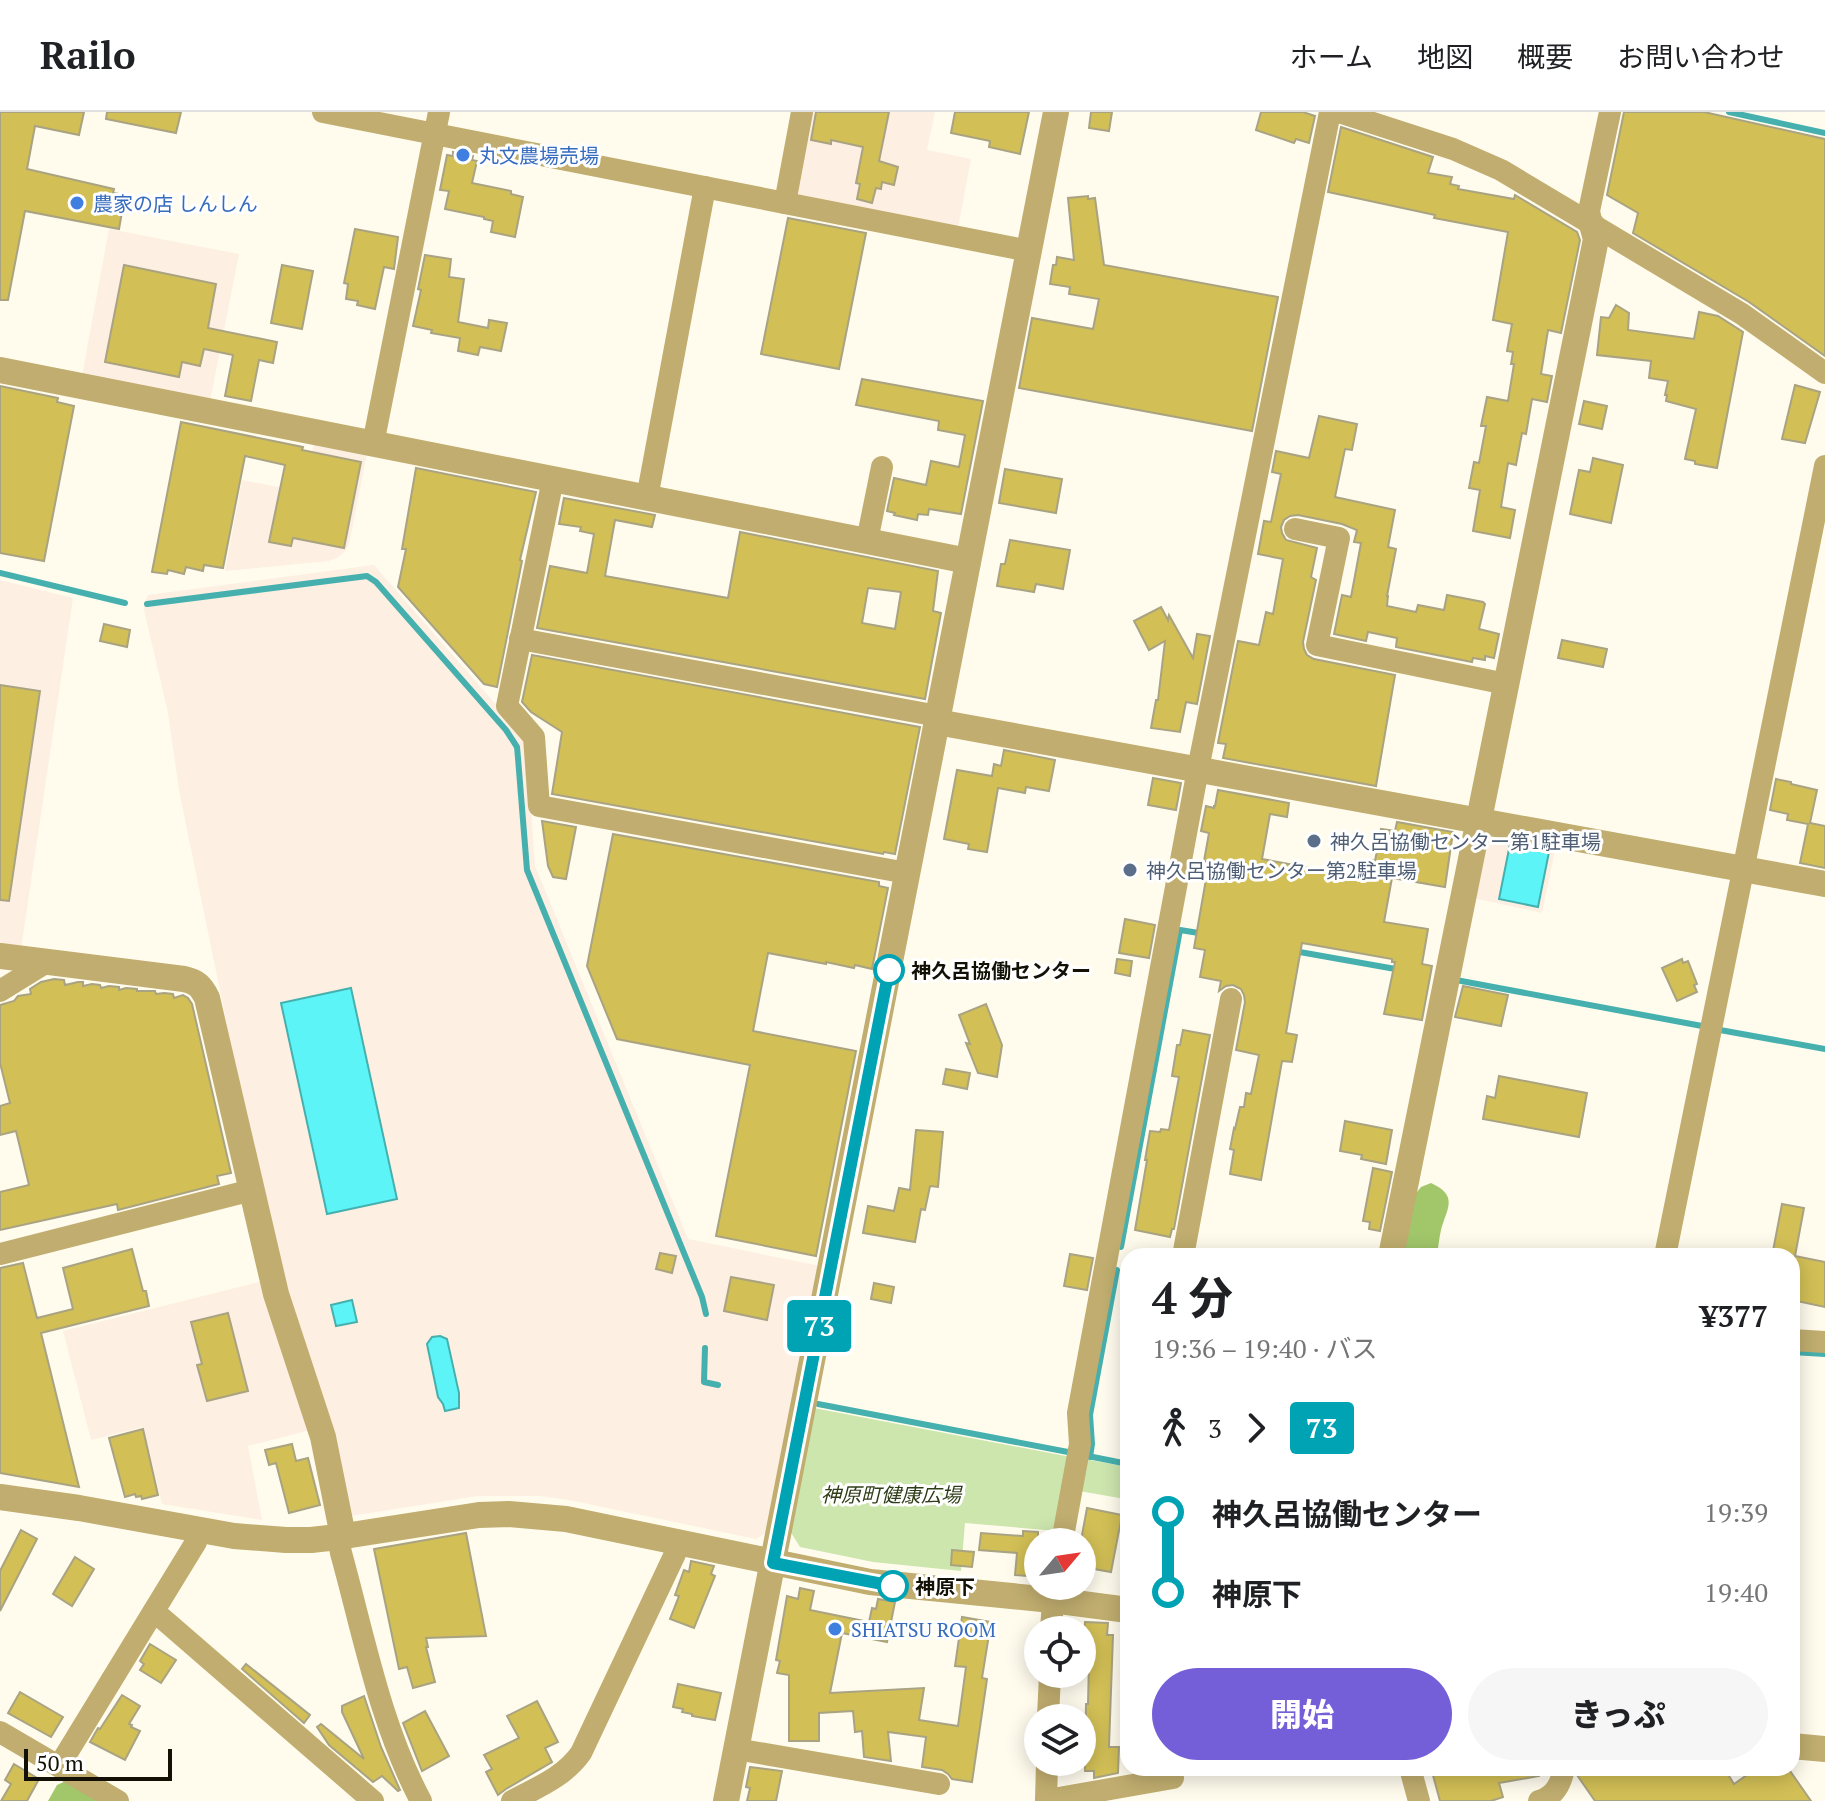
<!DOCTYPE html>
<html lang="ja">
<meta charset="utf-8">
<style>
body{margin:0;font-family:"PT Serif","Noto Sans JP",serif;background:#f6f6f6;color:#202124;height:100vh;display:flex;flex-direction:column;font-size:30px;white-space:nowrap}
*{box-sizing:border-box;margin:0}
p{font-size:26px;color:#757577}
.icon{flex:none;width:44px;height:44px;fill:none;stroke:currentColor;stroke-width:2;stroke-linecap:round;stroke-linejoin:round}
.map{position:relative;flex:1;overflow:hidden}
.details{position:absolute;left:1120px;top:1136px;width:680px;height:528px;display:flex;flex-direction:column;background:#fff;border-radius:24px;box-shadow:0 4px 20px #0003}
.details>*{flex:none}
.badge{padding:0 16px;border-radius:6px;font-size:28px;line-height:52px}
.needle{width:52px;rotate:61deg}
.controls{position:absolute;left:1024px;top:1416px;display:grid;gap:16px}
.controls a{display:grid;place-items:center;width:72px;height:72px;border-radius:50%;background:#fff;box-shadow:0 4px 20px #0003;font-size:40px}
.scale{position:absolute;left:24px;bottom:20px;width:148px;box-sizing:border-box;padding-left:8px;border:4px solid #131005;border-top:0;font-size:22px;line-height:28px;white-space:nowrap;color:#131005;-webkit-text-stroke:6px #fff;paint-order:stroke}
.map>.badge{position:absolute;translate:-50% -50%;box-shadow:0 0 0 4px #fff}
.legs{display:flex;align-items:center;gap:12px;height:88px;padding:0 32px;font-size:26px}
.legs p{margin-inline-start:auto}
.summary{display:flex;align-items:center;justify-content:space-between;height:136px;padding:0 32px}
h1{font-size:44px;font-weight:800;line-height:60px}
.action{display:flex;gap:16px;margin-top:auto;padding:16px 32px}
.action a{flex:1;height:92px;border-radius:48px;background:#755fd9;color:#fff;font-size:32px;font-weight:800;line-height:92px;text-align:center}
.action a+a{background:#f6f6f6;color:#202124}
ul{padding:0 32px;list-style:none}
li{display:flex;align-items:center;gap:28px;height:80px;font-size:30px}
li i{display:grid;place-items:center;width:12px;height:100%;margin:0 10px;background:currentColor}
li i::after{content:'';width:20px;height:20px;margin:-10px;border:6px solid;border-radius:50%;background:#fff}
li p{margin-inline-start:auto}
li:first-child i{background:linear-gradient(#0000 50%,currentColor 0)}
li:last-child i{background:linear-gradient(currentColor 50%,#0000 0)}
header{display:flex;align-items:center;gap:48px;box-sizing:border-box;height:112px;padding:0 40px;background:#fff;border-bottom:2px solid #e0e0e0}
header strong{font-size:38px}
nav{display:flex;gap:44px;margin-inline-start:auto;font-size:28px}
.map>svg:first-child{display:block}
.industrial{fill:#fdefe1}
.green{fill:#cde6ae}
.forest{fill:#a1c76a}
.water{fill:#5cf4f6;stroke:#46b0ae;stroke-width:2}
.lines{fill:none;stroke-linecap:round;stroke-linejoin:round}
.stream{stroke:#46b0ae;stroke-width:6}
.building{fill:#d2bf56;stroke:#a9a382;stroke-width:2;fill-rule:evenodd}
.minor{stroke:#c0ad6f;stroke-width:22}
.tertiary{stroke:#c0ad6f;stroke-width:26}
.line-1-casing{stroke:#fff;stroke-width:18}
.line-1{stroke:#00a3b4;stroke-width:12}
.shop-dot{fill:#3f7fe0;stroke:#fff;stroke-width:3}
.service-dot{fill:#5c6f8a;stroke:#fff;stroke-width:3}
.stop-1-dot{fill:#fff;stroke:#00a3b4;stroke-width:4}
.labels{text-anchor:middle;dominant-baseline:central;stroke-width:6;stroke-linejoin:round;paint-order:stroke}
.shop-label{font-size:20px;fill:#366cbe;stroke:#fff;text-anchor:start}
.service-label{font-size:20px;fill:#4e5e75;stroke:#fff;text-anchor:start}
.stop-label{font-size:20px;font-weight:bold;fill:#131005;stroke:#fff;text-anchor:start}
.park-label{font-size:20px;font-style:italic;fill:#2e3d17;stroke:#fff}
</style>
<header>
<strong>Railo</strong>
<nav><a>ホーム</a><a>地図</a><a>概要</a><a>お問い合わせ</a></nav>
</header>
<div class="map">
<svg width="1825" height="1689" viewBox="0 0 1825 1689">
<rect width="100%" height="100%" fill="#fffcee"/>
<g class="industrial">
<polygon points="810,0 935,0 927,38 971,47 958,116 796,84"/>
<polygon points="109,117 239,142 210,289 82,264"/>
<polygon points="314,330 367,341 349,432 344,440 337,446 328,449 225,459 242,368 303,380"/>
<polygon points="374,453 526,627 535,754 688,1127 820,1154 769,1419 756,1427 569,1388 539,1384 478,1384 350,1404 287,1179 249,1021 179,678 168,601 144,498 144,491 148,483"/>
<polygon points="0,468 73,486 21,837 0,834"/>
<polygon points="1486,723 1556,733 1542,801 1473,786"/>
<polygon points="263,1169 310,1318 248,1334 262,1408 162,1392 143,1315 91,1328 63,1219"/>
</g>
<g class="green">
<polygon points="814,1296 1071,1345 1057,1419 965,1411 961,1459 873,1450 800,1435 790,1419"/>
<polygon points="1085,1347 1128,1355 1128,1370 1125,1387 1079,1379"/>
</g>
<g class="forest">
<path d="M1431,1071C1459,1084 1447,1096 1441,1118C1439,1127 1438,1136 1437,1144H1401L1413,1085L1421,1075Z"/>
<polygon points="66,1669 104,1689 48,1689 57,1673"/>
</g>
<g class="water">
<polygon points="1510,732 1549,740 1538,795 1499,787"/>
<polygon points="351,876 397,1087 327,1102 281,891"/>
<polygon points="352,1188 357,1210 336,1214 331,1193"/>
<polygon points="440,1224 447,1227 459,1281 459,1296 445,1299 443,1292 438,1285 427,1232 432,1225"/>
</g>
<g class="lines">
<g class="stream">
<polyline points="1729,0 1825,21"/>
<polyline points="0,461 125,491"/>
<polyline points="147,492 367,464 376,470 506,618 517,635 518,646 527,758 702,1185 706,1202"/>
<polyline points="1294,839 1401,858"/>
<polyline points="1456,868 1702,914"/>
<polyline points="1720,918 1825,937"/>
<polyline points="1121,1135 1180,818 1205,822"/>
<polyline points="705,1236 704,1270 718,1273"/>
<polyline points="1792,1240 1825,1242"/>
<polyline points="818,1292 1068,1340"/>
<polyline points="1088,1344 1128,1352"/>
<polyline points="1090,1345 1092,1332 1090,1303 1117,1158"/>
</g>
</g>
<g class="building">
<polygon points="0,0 84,0 79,23 35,14 27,57 114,77 113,81 125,83 119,117 25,99 8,188 0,188"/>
<polygon points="107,0 181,0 176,21 106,7"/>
<polygon points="816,0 889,0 879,49 898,55 894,73 882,70 881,77 876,76 872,91 857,87 860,72 856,71 863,35 831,28 831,32 811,28"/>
<polygon points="955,0 1029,0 1020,42 989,35 990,29 951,21"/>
<polygon points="1091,0 1112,0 1109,19 1089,16"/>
<polygon points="1261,0 1303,0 1315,4 1309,31 1296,27 1294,31 1256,18"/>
<polygon points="1624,0 1704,0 1825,27 1825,244 1749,190 1633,121 1638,101 1607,83"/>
<polygon points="1341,15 1433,45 1428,61 1452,65 1450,72 1459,74 1458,77 1514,87 1515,83 1577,120 1580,128 1561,221 1548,218 1541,262 1552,264 1547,290 1532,287 1526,322 1522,321 1516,353 1508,351 1501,395 1515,398 1510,426 1473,419 1480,378 1469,376 1474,350 1479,351 1486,314 1481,314 1487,285 1508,289 1514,252 1511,252 1513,240 1507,239 1512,212 1493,208 1508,120 1434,106 1435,103 1328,80"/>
<polygon points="453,40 473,44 472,48 477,49 472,71 511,79 511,82 523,85 515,125 491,120 493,109 484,107 484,105 445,97 449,79 440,78 447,43 453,44"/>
<polygon points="1088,84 1088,87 1095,86 1104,153 1278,185 1252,319 1019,276 1032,206 1093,217 1099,187 1069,182 1070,175 1050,172 1053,153 1056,153 1057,145 1074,148 1068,86"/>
<polygon points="788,106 866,121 839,257 761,242"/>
<polygon points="355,117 398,125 394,157 384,155 375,197 357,193 358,189 346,187 348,172 344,171"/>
<polygon points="425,143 451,147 449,165 464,167 458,210 488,216 489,208 507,211 501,239 480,235 478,243 458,239 460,226 431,221 432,218 413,214 421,178 418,177"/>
<polygon points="124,153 216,172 208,216 277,230 273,251 259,248 251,289 225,284 233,243 204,237 200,254 182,250 179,265 105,250"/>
<polygon points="282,153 313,159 302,217 271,211"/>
<polygon points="1616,193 1629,201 1628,218 1694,227 1699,200 1718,204 1743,220 1717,356 1695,352 1695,349 1685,347 1696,297 1666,289 1667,283 1665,283 1668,269 1649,266 1651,249 1597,243 1601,205 1609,206"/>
<polygon points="862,267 983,289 961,402 929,397 928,403 918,402 917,408 894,403 895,401 887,399 894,366 926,373 931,349 959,355 965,323 938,318 939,309 856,293"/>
<polygon points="1795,273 1820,280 1805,331 1782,327"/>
<polygon points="0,274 58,286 57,290 74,294 44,449 0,441"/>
<polygon points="1584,289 1607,294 1602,317 1579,312"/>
<polygon points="1319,304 1357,312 1352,338 1345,337 1335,385 1395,398 1388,435 1396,437 1387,484 1388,484 1387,494 1416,500 1418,493 1444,498 1447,483 1483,490 1485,492 1479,517 1499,522 1494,546 1485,544 1485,548 1473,546 1472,550 1396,535 1397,526 1368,520 1366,529 1334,522 1342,483 1351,485 1361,431 1354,430 1357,418 1342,412 1298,403 1290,404 1284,408 1281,415 1282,421 1286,428 1317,436 1311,465 1316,468 1303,530 1304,537 1307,543 1314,547 1395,563 1376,674 1223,646 1226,632 1218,631 1238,529 1259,533 1266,500 1273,502 1283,447 1258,442 1264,409 1271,410 1281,362 1272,360 1276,339 1309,346"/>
<polygon points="181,310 303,335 302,338 361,350 344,436 293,426 291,434 269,430 285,353 245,344 223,456 204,453 203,459 186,455 184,462 168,458 167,462 152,460"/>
<polygon points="1593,346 1623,353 1611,411 1570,402 1579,358 1590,360"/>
<polygon points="416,356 536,380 520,448 522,449 497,575 484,572 398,475 406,437 402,437"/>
<polygon points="1005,357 1062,367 1056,401 999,391"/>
<path d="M564,386L655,403L652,415L615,408L605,464L728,486L740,420L938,459L933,499L941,501L925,587L537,516L550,454L587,461L594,422L580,419L581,415L559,412ZM868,476L901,480L895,517L862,511Z"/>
<polygon points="1010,428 1070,438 1063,477 1036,472 1034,480 997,474 1001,452 1005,452"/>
<polygon points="1161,495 1168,508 1169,503 1193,546 1197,522 1210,524 1197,592 1186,590 1180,620 1151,616 1156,588 1158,588 1165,529 1149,538 1134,509"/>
<polygon points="104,512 130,518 127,535 100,529"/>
<polygon points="1562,528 1607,537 1603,555 1558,546"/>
<polygon points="532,543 920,615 895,742 884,740 883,742 552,682 562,620 531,600 522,590"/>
<polygon points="0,573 40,579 9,789 0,788"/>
<polygon points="1004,638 1055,648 1049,679 1026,675 1025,681 998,676 987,740 968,737 969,732 944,727 957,658 992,664 994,652 1001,654"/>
<polygon points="1153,666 1181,671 1176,698 1148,693"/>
<polygon points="1776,667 1791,670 1791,672 1817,678 1810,711 1825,714 1825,756 1800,751 1808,712 1787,708 1788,702 1770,698"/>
<polygon points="1218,678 1289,691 1287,705 1270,702 1262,747 1369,767 1372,748 1375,749 1381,717 1395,719 1397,710 1453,720 1445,775 1392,766 1384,810 1428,817 1422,852 1432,854 1422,908 1384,902 1395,850 1392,850 1392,847 1302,831 1286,921 1297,923 1292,950 1282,949 1261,1068 1230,1062 1234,1038 1230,1037 1234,1016 1235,1017 1240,995 1244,995 1246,981 1251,982 1259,943 1236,938 1245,890 1244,883 1241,877 1233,873 1226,874 1219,879 1221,869 1200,865 1205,838 1194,836 1209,750 1204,749 1209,721 1201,719 1206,694 1214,696 1214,694 1215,694"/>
<polygon points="542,709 576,715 566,767 553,765 548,754"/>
<polygon points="613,722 879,770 879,774 888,776 872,857 855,853 854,856 826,850 826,852 768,841 753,919 856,939 816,1144 716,1124 750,953 617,927 587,854"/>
<polygon points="1125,807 1155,813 1149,846 1119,841"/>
<polygon points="1117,847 1132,849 1130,864 1115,861"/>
<polygon points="1682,847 1683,851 1688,849 1697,872 1694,873 1697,880 1677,889 1662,856"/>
<polygon points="54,867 64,868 65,873 78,870 83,870 83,874 92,872 100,873 101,876 109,874 119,875 119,878 126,876 137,877 137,879 155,879 156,882 164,881 173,882 174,886 183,883 188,886 192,892 231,1061 217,1064 219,1072 118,1098 117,1092 0,1118 0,1080 29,1073 16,1019 0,1023 0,994 10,991 0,951 0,893 14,889 18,884 31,882 30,877 41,870"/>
<polygon points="1463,874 1508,883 1501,914 1455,905"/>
<polygon points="986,892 1002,933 997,965 978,961 966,931 970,932 959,903"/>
<polygon points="1183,918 1210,923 1174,1117 1172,1117 1170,1125 1135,1118 1147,1048 1145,1048 1150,1019 1160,1020 1161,1017 1169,1018 1179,965 1172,964 1177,933 1180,933"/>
<polygon points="946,957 970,961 967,977 943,972"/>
<polygon points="1499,964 1587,981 1579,1025 1483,1007 1487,984 1495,986"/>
<polygon points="1345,1009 1392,1018 1386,1052 1361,1047 1362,1043 1340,1039"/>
<polygon points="916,1018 943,1020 938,1075 930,1074 925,1098 921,1097 915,1130 863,1121 868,1094 894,1099 899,1076 910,1078"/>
<polygon points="1373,1056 1392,1060 1380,1119 1369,1117 1370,1110 1363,1109"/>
<polygon points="1782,1092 1804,1096 1795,1144 1825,1150 1825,1195 1792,1188 1792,1144 1772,1144"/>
<polygon points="132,1137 143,1179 146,1179 149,1194 41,1221 79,1375 0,1361 0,1156 23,1151 37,1206 73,1197 63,1156"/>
<polygon points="660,1141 676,1144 672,1161 656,1157"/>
<polygon points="1070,1142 1093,1146 1087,1178 1064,1174"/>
<polygon points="731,1165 774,1173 767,1208 724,1199"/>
<polygon points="874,1171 894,1175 891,1191 871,1187"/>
<polygon points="228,1201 248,1279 207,1289 197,1253 202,1252 191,1210"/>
<polygon points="143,1317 158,1383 142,1387 141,1384 136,1385 135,1382 125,1385 109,1326"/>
<polygon points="292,1332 296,1349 308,1346 320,1393 289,1401 276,1351 269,1353 265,1338"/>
<polygon points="1087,1396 1122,1403 1111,1460 1082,1455 1082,1423"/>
<polygon points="21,1418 37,1427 0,1499 0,1459"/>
<polygon points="1023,1419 1038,1420 1038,1465 1015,1463 1017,1441 979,1438 981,1421 1023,1424"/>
<polygon points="466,1421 486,1524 426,1526 428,1535 426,1535 435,1570 413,1576 407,1555 399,1557 374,1437"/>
<polygon points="952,1438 974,1440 972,1455 951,1453"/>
<polygon points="75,1445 94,1457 72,1494 53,1482"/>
<polygon points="691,1449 714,1454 711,1462 715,1464 694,1516 670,1507 679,1484 675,1483 684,1458 689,1460"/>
<polygon points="800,1476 814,1479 810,1498 869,1510 872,1496 876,1497 878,1487 895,1490 887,1530 842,1521 830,1581 924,1576 919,1608 958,1614 966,1555 955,1554 962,1505 991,1510 982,1566 987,1567 972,1670 952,1667 948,1662 942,1658 922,1655 926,1625 888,1620 891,1649 864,1645 862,1619 855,1620 853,1599 819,1601 819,1629 789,1629 789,1563 777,1561 780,1549 776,1548 787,1484 798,1487"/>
<polygon points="1085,1510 1108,1511 1107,1523 1113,1523 1109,1635 1119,1635 1118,1661 1094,1666 1094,1659 1085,1659 1086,1592 1088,1592 1089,1548 1084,1548"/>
<polygon points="150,1532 176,1548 161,1571 140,1558 144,1552 140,1549"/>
<polygon points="246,1552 310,1603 304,1611 242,1557"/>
<polygon points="678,1572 721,1581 715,1608 692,1604 692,1602 682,1600 683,1597 673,1595"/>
<polygon points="20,1580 63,1605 51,1625 8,1601"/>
<polygon points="122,1583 140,1594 129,1612 132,1613 131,1615 140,1619 125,1648 90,1630 98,1616 100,1617"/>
<polygon points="364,1584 381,1635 400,1678 398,1679 382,1664 373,1670 329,1633 317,1615 321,1612 364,1647 342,1600 342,1594"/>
<polygon points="537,1589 558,1630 545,1636 552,1650 506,1677 498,1683 486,1660 492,1657 484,1643 519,1626 507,1604"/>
<polygon points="425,1599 449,1644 422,1659 403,1611"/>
<polygon points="14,1652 39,1667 27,1689 1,1689 11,1672 5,1668"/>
<polygon points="750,1655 782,1659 776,1689 747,1689 750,1676 746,1675"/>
<polygon points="1431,1656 1538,1656 1539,1664 1499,1671 1503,1685 1491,1689 1440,1689"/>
<polygon points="1578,1656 1724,1656 1734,1672 1757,1656 1788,1656 1811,1689 1595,1689 1577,1663"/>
</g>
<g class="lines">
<g class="minor">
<polyline points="323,0 1029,139"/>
<polyline points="1339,0 1453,37 1501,58 1742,202 1825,261"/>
<polyline points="785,91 802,0"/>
<polyline points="1592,113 1589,99 1610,0"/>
<polyline points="373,332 439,0"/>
<polyline points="553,367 507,594 534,625 539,694 907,761"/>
<polyline points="647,386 705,75"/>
<polyline points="1295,417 1339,426 1317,533 1506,572"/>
<polyline points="867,429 882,355"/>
<polyline points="520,527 938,604"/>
<polyline points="0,879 47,850"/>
<polyline points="0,1142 252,1078"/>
<polyline points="1183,1144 1231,887"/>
<polyline points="1665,1144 1825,354"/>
<polyline points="1792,1228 1825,1230"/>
<path d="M338,1425L341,1441C364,1524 380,1612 421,1689"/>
<polyline points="1062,1430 1080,1332 1078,1301 1198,657 1330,0"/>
<polyline points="153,1501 163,1507 373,1689"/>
<polyline points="1051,1518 1054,1474"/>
<polyline points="1048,1606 1050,1562"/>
<polyline points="0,1620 118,1689"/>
<polyline points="736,1637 939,1672"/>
<polyline points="59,1654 196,1430 198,1418"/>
<polyline points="1410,1656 1419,1689"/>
<polyline points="1046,1687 1053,1687 1173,1666"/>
<path d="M512,1689C538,1675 564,1665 581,1641L675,1442L678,1430"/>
<polyline points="1046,1689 1047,1650"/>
<path d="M1539,1689C1555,1684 1561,1672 1564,1656"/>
</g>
<g class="tertiary">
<polyline points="0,258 968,449"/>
<polyline points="937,610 1825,772"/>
<path d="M0,844L184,867C197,870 201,874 207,886L276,1182L323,1325L343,1424"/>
<polyline points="1391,1144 1596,127 1592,113"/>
<polyline points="0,1385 79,1396 234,1424 286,1428 311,1428 338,1425 479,1403 509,1402 566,1407 870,1470 1052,1488 1128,1498"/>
<polyline points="1792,1634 1825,1637"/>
<polyline points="726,1689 1056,0"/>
</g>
</g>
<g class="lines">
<defs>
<polyline id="line-1" points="889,858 773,1451 893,1474"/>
</defs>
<use href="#line-1" class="line-1-casing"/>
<use href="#line-1" class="line-1"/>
</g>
<g class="shop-dot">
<circle cx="463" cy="43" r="8"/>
<circle cx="77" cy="91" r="8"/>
<circle cx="835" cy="1517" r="8"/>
</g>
<g class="service-dot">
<circle cx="1314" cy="729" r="8"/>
<circle cx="1130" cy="758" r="8"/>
</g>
<g class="stop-1-dot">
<circle cx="889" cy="858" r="14"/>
<circle cx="893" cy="1474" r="14"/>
</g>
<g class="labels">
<g class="shop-label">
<text x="479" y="43">丸文農場売場</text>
<text x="93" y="91">農家の店 しんしん</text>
<text x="851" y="1517">SHIATSU ROOM</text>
</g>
<g class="service-label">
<text x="1330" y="729">神久呂協働センター第1駐車場</text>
<text x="1146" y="758">神久呂協働センター第2駐車場</text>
</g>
<g class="stop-label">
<text x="911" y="858">神久呂協働センター</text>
<text x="915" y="1474">神原下</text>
</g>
<g class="park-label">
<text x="891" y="1382">神原町健康広場</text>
</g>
</g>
</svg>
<div class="controls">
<a><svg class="needle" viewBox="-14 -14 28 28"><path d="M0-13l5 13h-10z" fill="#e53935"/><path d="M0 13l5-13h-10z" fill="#757577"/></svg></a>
<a><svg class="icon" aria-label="locate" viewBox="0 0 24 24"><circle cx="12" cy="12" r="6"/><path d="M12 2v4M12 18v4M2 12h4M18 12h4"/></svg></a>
<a><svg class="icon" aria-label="layers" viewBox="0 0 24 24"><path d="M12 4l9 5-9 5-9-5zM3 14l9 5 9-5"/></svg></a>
</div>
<div class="scale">50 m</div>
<b class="badge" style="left:819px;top:1214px;background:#00a3b4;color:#fff">73</b>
<section class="details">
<div class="summary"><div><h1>4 分</h1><p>19:36 – 19:40 · バス</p></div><b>¥377</b></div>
<div class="legs"><svg class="icon" aria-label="walk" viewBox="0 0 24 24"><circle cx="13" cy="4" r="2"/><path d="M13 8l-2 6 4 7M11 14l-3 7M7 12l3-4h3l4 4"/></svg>3<svg class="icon" aria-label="forward" viewBox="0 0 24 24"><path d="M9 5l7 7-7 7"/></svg><b class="badge" style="background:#00a3b4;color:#fff">73</b></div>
<ul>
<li><i style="color:#00a3b4"></i><b>神久呂協働センター</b><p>19:39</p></li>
<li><i style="color:#00a3b4"></i><b>神原下</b><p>19:40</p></li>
</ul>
<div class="action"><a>開始</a><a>きっぷ</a></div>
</section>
</div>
